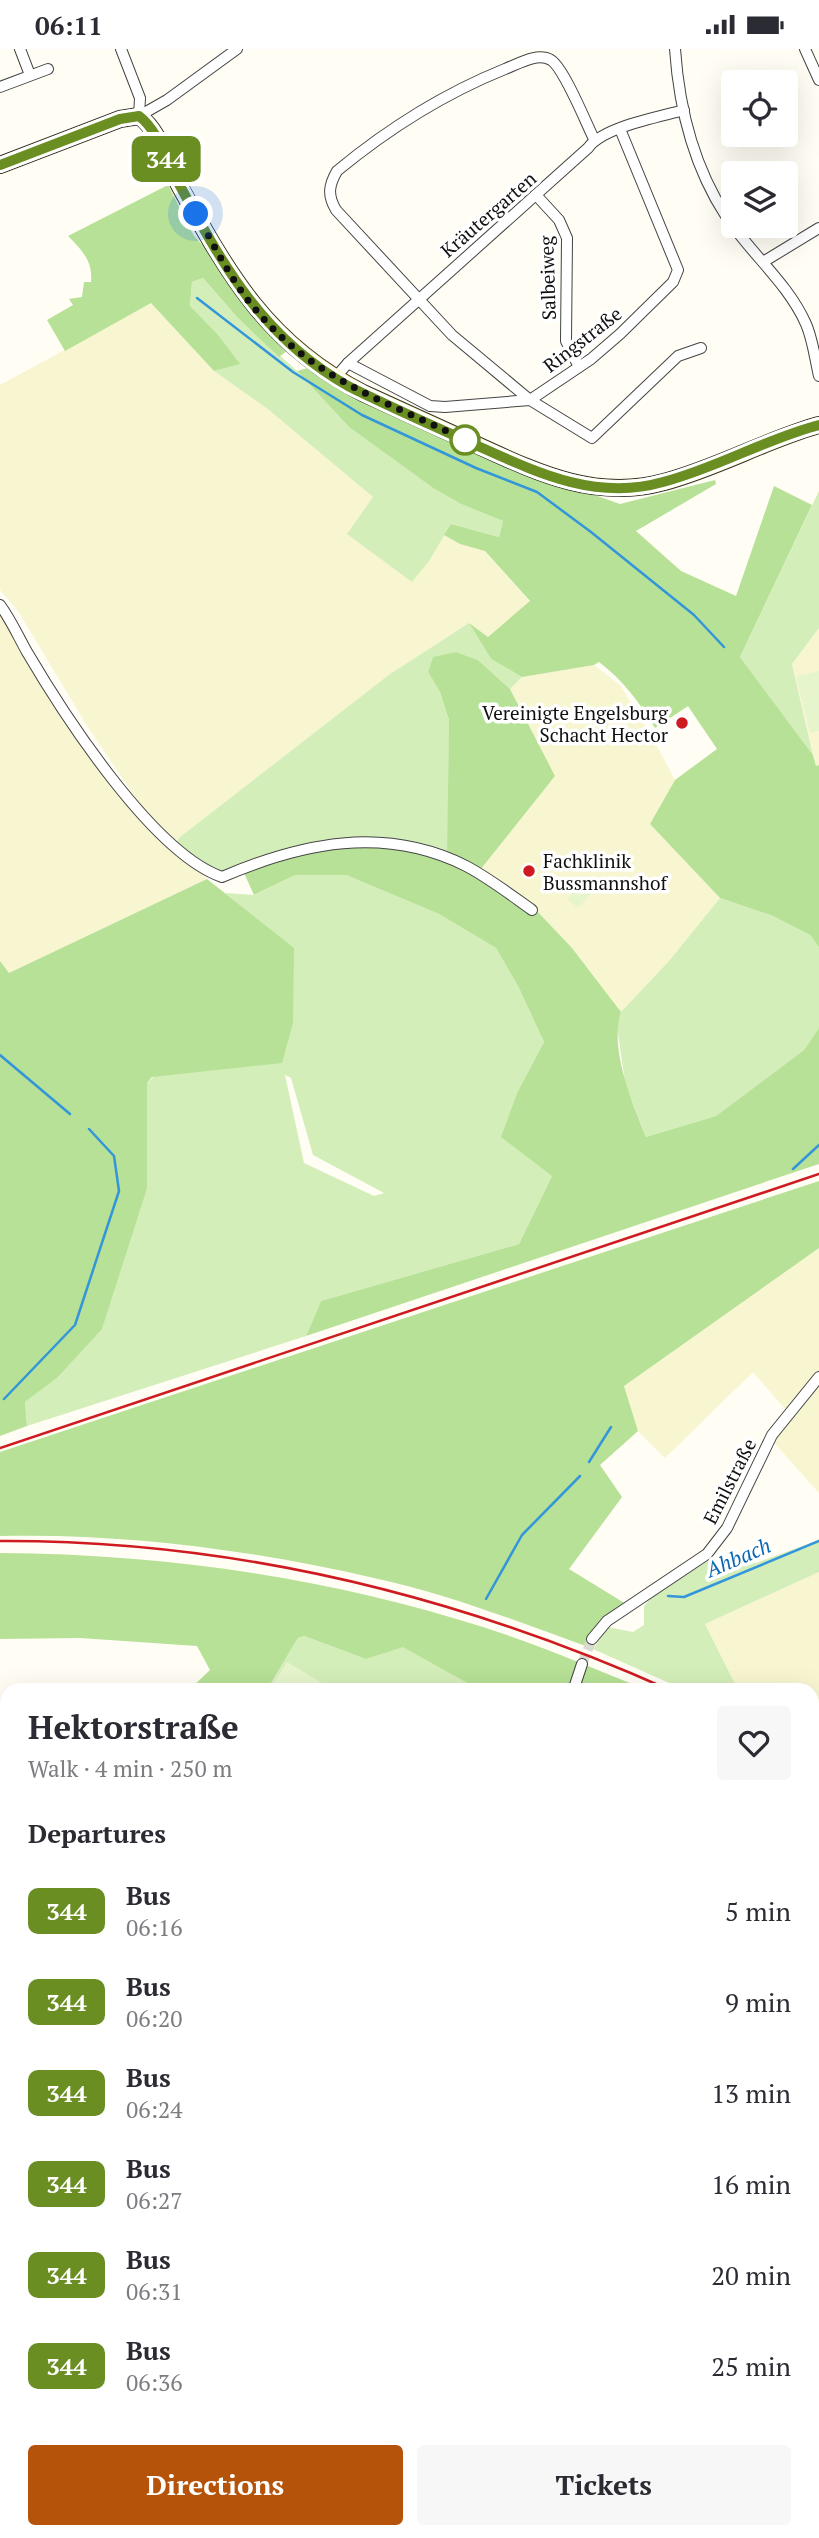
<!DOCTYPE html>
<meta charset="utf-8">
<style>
body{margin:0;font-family:"PT Serif",serif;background:#f7f7f7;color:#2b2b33;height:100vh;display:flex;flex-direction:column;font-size:26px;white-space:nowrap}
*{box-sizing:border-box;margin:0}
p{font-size:23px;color:#7c7c81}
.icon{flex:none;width:38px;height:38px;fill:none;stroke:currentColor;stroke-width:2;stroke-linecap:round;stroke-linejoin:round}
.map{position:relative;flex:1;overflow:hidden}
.side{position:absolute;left:0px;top:1634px;width:819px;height:856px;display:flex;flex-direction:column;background:#fff;border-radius:21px 21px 0 0;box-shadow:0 7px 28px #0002}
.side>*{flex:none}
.badge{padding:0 14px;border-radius:10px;font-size:24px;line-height:46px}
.buttons{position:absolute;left:721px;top:21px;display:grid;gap:14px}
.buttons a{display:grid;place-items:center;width:77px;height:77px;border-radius:7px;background:#fff;box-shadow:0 7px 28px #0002;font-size:35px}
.you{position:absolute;width:35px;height:35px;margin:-18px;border:5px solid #fff;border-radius:50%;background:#1a73e8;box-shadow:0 0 0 10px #1a73e833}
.map>.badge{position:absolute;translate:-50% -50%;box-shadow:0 0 0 4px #fff}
h2{padding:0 28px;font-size:26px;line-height:63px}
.round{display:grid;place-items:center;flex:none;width:74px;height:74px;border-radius:7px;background:#f7f7f7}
.headline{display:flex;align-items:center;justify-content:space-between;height:119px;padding:0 28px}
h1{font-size:33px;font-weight:800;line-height:52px}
.button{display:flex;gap:14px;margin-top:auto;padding:14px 28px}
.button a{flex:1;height:80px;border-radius:7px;background:#b45309;color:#fff;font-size:28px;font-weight:800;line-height:80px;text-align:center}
.button a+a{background:#f7f7f7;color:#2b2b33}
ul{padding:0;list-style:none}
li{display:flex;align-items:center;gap:21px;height:91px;padding:0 28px}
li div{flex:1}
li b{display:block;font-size:26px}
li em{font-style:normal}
li .badge{min-width:77px;font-weight:700;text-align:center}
.status{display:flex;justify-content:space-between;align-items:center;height:49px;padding:0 35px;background:#fff;direction:ltr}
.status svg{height:19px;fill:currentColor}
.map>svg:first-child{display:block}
.farmland{fill:#f8f5d1}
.green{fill:#d4eeb9;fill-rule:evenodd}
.forest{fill:#b7e196}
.pitch{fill:#e6f5cc}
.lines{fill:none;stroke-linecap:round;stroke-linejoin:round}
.stream{stroke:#3396da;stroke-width:2.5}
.street-tunnel{stroke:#dbdad2;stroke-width:10;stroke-dasharray:10 5;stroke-linecap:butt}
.street-casing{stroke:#444;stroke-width:12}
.secondary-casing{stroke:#333;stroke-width:18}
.street{stroke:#fff;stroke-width:10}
.secondary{stroke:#fff7af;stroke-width:16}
.tram{stroke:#cf1a21;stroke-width:2}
.rail{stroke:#cf1a21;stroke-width:2.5}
.line-casing{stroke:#fff;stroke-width:16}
.line{stroke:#6b8e23;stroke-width:10}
.walk{stroke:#111;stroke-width:7;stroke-dasharray:0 12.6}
.stop-dot{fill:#fff;stroke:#6b8e23;stroke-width:3.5}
.poi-dot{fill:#cf1a21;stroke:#fff;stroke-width:2.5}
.labels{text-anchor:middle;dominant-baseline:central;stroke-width:7;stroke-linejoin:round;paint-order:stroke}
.street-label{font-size:19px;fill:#111;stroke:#fff}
.poi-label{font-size:19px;fill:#111;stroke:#fff;text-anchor:end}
.water-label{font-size:21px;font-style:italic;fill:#0c67b0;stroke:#fff}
</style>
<div class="status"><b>06:11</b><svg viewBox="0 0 49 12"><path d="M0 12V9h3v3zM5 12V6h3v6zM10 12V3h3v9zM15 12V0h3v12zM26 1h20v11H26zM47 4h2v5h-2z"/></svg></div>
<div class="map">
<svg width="819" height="2489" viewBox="0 0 819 2489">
<rect width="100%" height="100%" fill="#fffdf4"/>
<g class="farmland">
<polygon points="151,254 214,322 269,361 373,448 348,485 368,500 429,512 444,486 460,495 485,502 530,553 488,588 469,574 390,625 180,788 176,794 147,766 86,675 18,562 0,541 0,336"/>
<polygon points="0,561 47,641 177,803 207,830 9,924 0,912"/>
<polygon points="819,579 819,716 816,717 792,615"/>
<polygon points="594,616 620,636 652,688 675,731 650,775 720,849 669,912 621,963 572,899 536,861 480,821 555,727 510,640 522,628"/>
<polygon points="819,1199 819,1444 769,1388 786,1361 753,1323 665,1409 638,1382 624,1337"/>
<polygon points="819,1523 819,1704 812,1700 812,1642 738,1641 705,1575"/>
</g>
<g class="green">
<polygon points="203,229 238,269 297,322 349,378 433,439 461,455 503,472 499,488 451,475 429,512 412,533 347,485 373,448 269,361 214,322 239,315 190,257 192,233"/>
<polygon points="819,442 819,579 792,615 813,706 740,608"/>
<polygon points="469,574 491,610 522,628 510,640 478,611 456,603 433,609 428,623 440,643 449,671 448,806 222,824 206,818 176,794 180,788 390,625"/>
<path d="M295,826H346L439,865L496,899L518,937L544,993L518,1042L552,1127L519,1195L321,1252L306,1287L27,1377L25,1353L57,1329L102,1279L147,1140V1034L293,899L225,844L255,846ZM285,1026L291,1029L313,1106L384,1144L374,1147L304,1114Z"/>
<polygon points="720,849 773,867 810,886 819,898 819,979 804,1001 716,1067 646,1088 625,1033 617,977 621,963 669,912"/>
<polygon points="819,1491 819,1523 705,1575 738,1641 685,1641 593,1600 608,1578 633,1583 644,1576 644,1557 654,1546 708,1512 756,1514"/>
<polygon points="304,1587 366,1610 403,1597 469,1635 474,1641 267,1642 298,1589"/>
<polygon points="7,2025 7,2483 11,2483 9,2489 0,2489 0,2032"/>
<polygon points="812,2431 819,2434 819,2489 567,2489 582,2483 812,2483"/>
</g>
<g class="forest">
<path d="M168,136L194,187L215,209L288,301L279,308L238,269L203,229L192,233L190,257L218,286L240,315L214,322L151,254L65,302L47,271L73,256L69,250L82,248L84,233H91C93,212 82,201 68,187Z"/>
<path d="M308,319L355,347L504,414L620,455L715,431L716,435L636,482L681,522L736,547L774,437L812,456L740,608L813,706L816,717L819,716V898L810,886L773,867L720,849L650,775L675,731L717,700L688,657L655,679C640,654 622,630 599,613L594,616L522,628L491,610L469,574L488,588L530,552L485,502L460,495L444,486L451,475L499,488L503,472L461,455L433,439L349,378L297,322Z"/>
<path d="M456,603L478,611L510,640L555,727L480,821L536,861L572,899L621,963C609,1001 632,1052 646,1088L716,1067L804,1001L819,979V1115L306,1287L321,1252L519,1195L552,1127L501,1088L518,1042L544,993L518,937L496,899L439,865L346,826H295L254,846L244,824C298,805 340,791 399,799C415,801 432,808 447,812L449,671L440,643L428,623L433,608Z"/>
<polygon points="207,830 294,899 293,974 282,1014 152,1028 147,1034 147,1140 102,1280 57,1329 25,1353 27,1377 0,1387 0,912 9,924"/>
<path d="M819,1132V1199L624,1337L638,1382L600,1416L622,1448L569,1520L626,1555L599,1572L591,1599C519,1573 448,1545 374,1529C252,1501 125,1484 0,1487V1403Z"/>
<path d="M0,1504C163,1505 327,1528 483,1578C539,1596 593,1619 647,1641H474L469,1635L403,1598L366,1610L304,1587L298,1589L267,1641H189L210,1621L197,1597L80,1589L0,1590Z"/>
<polygon points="7,1845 7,2025 0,2032 0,1853"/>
</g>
<g class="pitch">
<polygon points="819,622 819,682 810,684 796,627"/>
<polygon points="585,830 596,839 578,859 567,850"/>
<polygon points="287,1613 332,1640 331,1641 269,1641"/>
</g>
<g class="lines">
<g class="stream">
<polyline points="197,249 293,323 362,366 476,419 537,443 591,483 694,566 724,598"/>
<polyline points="0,1006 70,1065"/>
<polyline points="793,1120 819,1096"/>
<polyline points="4,1350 75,1276 119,1142 114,1107 89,1080"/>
<polyline points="589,1413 611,1378"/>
<polyline points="668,1547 684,1548 819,1492"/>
<polyline points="486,1550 522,1486 580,1427"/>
<polyline points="27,2489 29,2483"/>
</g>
<polyline class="street-tunnel" points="582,1615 592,1590"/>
<defs>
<g id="street">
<polyline points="20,0 30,26"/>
<polyline points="121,0 140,49 139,67"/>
<path d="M675,0C679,58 694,118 726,167C750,204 788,234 806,275C813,291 815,310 819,327"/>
<polyline points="805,0 819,31"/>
<polyline points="0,38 48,20"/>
<polyline points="139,67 167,51 237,0"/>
<path d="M594,90C586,74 564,19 551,11C537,3 518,15 505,20C443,45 389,79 337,122C329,136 327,146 336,161L452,286L530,351L592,389L678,307L701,299"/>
<polyline points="536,146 559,171 567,189 566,292 579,318"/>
<polyline points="763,213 819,179"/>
<polyline points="348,314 430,357 445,358 530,351 591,310 620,285 673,233 678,221 620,80"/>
<path d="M335,329L348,314L588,99C603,78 659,68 684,61"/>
<path d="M0,556C11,571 18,587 27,603C64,666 153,804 222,828C301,794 384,776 466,817C489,829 511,846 532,861"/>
<polyline points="592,1590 607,1572 707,1505 727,1479 772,1386 819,1328"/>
<polyline points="573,1642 582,1615"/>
<polyline points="0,1660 7,1660"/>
<polyline points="812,1871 819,1875"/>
<polyline points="812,2141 819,2138"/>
<polyline points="133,2483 133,2489"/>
<polyline points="302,2483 304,2489"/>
</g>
<g id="secondary">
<path d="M0,116L120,70L139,67C160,82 167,114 179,136C229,226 267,295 363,344C400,361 437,378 475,395C536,423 595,452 664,433C717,419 766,391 819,376"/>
<polyline points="812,2353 819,2350"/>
<polyline points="812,2375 819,2372"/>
<polyline points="464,2489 479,2483"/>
<polyline points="534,2489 548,2483"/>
</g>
</defs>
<use href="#street" class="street-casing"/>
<use href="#secondary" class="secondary-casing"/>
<use href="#street" class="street"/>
<use href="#secondary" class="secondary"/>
<g class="tram">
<polyline points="812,2367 819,2364"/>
<polyline points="492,2489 506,2483"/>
<polyline points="507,2489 521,2483"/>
</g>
<g class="rail">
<polyline points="0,1399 819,1125"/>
<path d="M0,1492C235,1491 458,1546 672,1642"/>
<polyline points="812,1723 819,1727"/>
</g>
</g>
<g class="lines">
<defs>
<path id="line" d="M0,116L120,70L139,67C159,82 167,114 179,135C224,218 263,289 348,337C388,357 429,375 469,393C532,421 593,453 663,433C717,419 765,390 819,376"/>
</defs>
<use href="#line" class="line-casing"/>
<use href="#line" class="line"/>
<path class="walk" d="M196,165C215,197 231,232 255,260C316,333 389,353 465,391"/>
</g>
<circle class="stop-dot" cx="465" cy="391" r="14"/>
<g class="poi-dot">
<circle cx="682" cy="674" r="7"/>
<circle cx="529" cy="822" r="7"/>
</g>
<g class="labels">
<g class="street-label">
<text transform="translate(488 165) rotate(-41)">Kräutergarten</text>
<text transform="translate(547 229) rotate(-92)">Salbeiweg</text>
<text transform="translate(582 290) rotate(-38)">Ringstraße</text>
<text transform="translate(729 1432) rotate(-63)">Emilstraße</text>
</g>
<g class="poi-label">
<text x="668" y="663">Vereinigte Engelsburg<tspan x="668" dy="22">Schacht Hector</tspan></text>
<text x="543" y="811" text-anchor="start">Fachklinik<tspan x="543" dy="22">Bussmannshof</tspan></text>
</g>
<g class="water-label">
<text transform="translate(738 1508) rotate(-23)">Ahbach</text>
</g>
</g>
</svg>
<div class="buttons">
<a><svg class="icon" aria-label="locate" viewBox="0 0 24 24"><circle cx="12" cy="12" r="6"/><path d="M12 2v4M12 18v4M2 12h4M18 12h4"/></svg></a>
<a><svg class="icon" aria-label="layers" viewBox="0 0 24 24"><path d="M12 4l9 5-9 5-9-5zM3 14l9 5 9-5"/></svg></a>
</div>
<div class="you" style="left:196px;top:165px"></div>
<b class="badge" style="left:166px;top:110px;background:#6b8e23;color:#fff">344</b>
<section class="side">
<div class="headline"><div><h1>Hektorstraße</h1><p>Walk · 4 min · 250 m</p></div><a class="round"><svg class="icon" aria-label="heart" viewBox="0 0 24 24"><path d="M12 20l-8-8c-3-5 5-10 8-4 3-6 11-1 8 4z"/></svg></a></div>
<h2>Departures</h2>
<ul>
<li><span class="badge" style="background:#6b8e23;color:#fff">344</span><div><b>Bus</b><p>06:16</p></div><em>5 min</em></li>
<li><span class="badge" style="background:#6b8e23;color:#fff">344</span><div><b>Bus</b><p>06:20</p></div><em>9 min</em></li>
<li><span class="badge" style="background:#6b8e23;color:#fff">344</span><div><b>Bus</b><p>06:24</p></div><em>13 min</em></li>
<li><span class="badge" style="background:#6b8e23;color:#fff">344</span><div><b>Bus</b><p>06:27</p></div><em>16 min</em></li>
<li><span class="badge" style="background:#6b8e23;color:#fff">344</span><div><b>Bus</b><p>06:31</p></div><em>20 min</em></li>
<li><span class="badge" style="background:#6b8e23;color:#fff">344</span><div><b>Bus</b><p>06:36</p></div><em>25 min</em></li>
</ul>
<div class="button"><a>Directions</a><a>Tickets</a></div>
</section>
</div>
